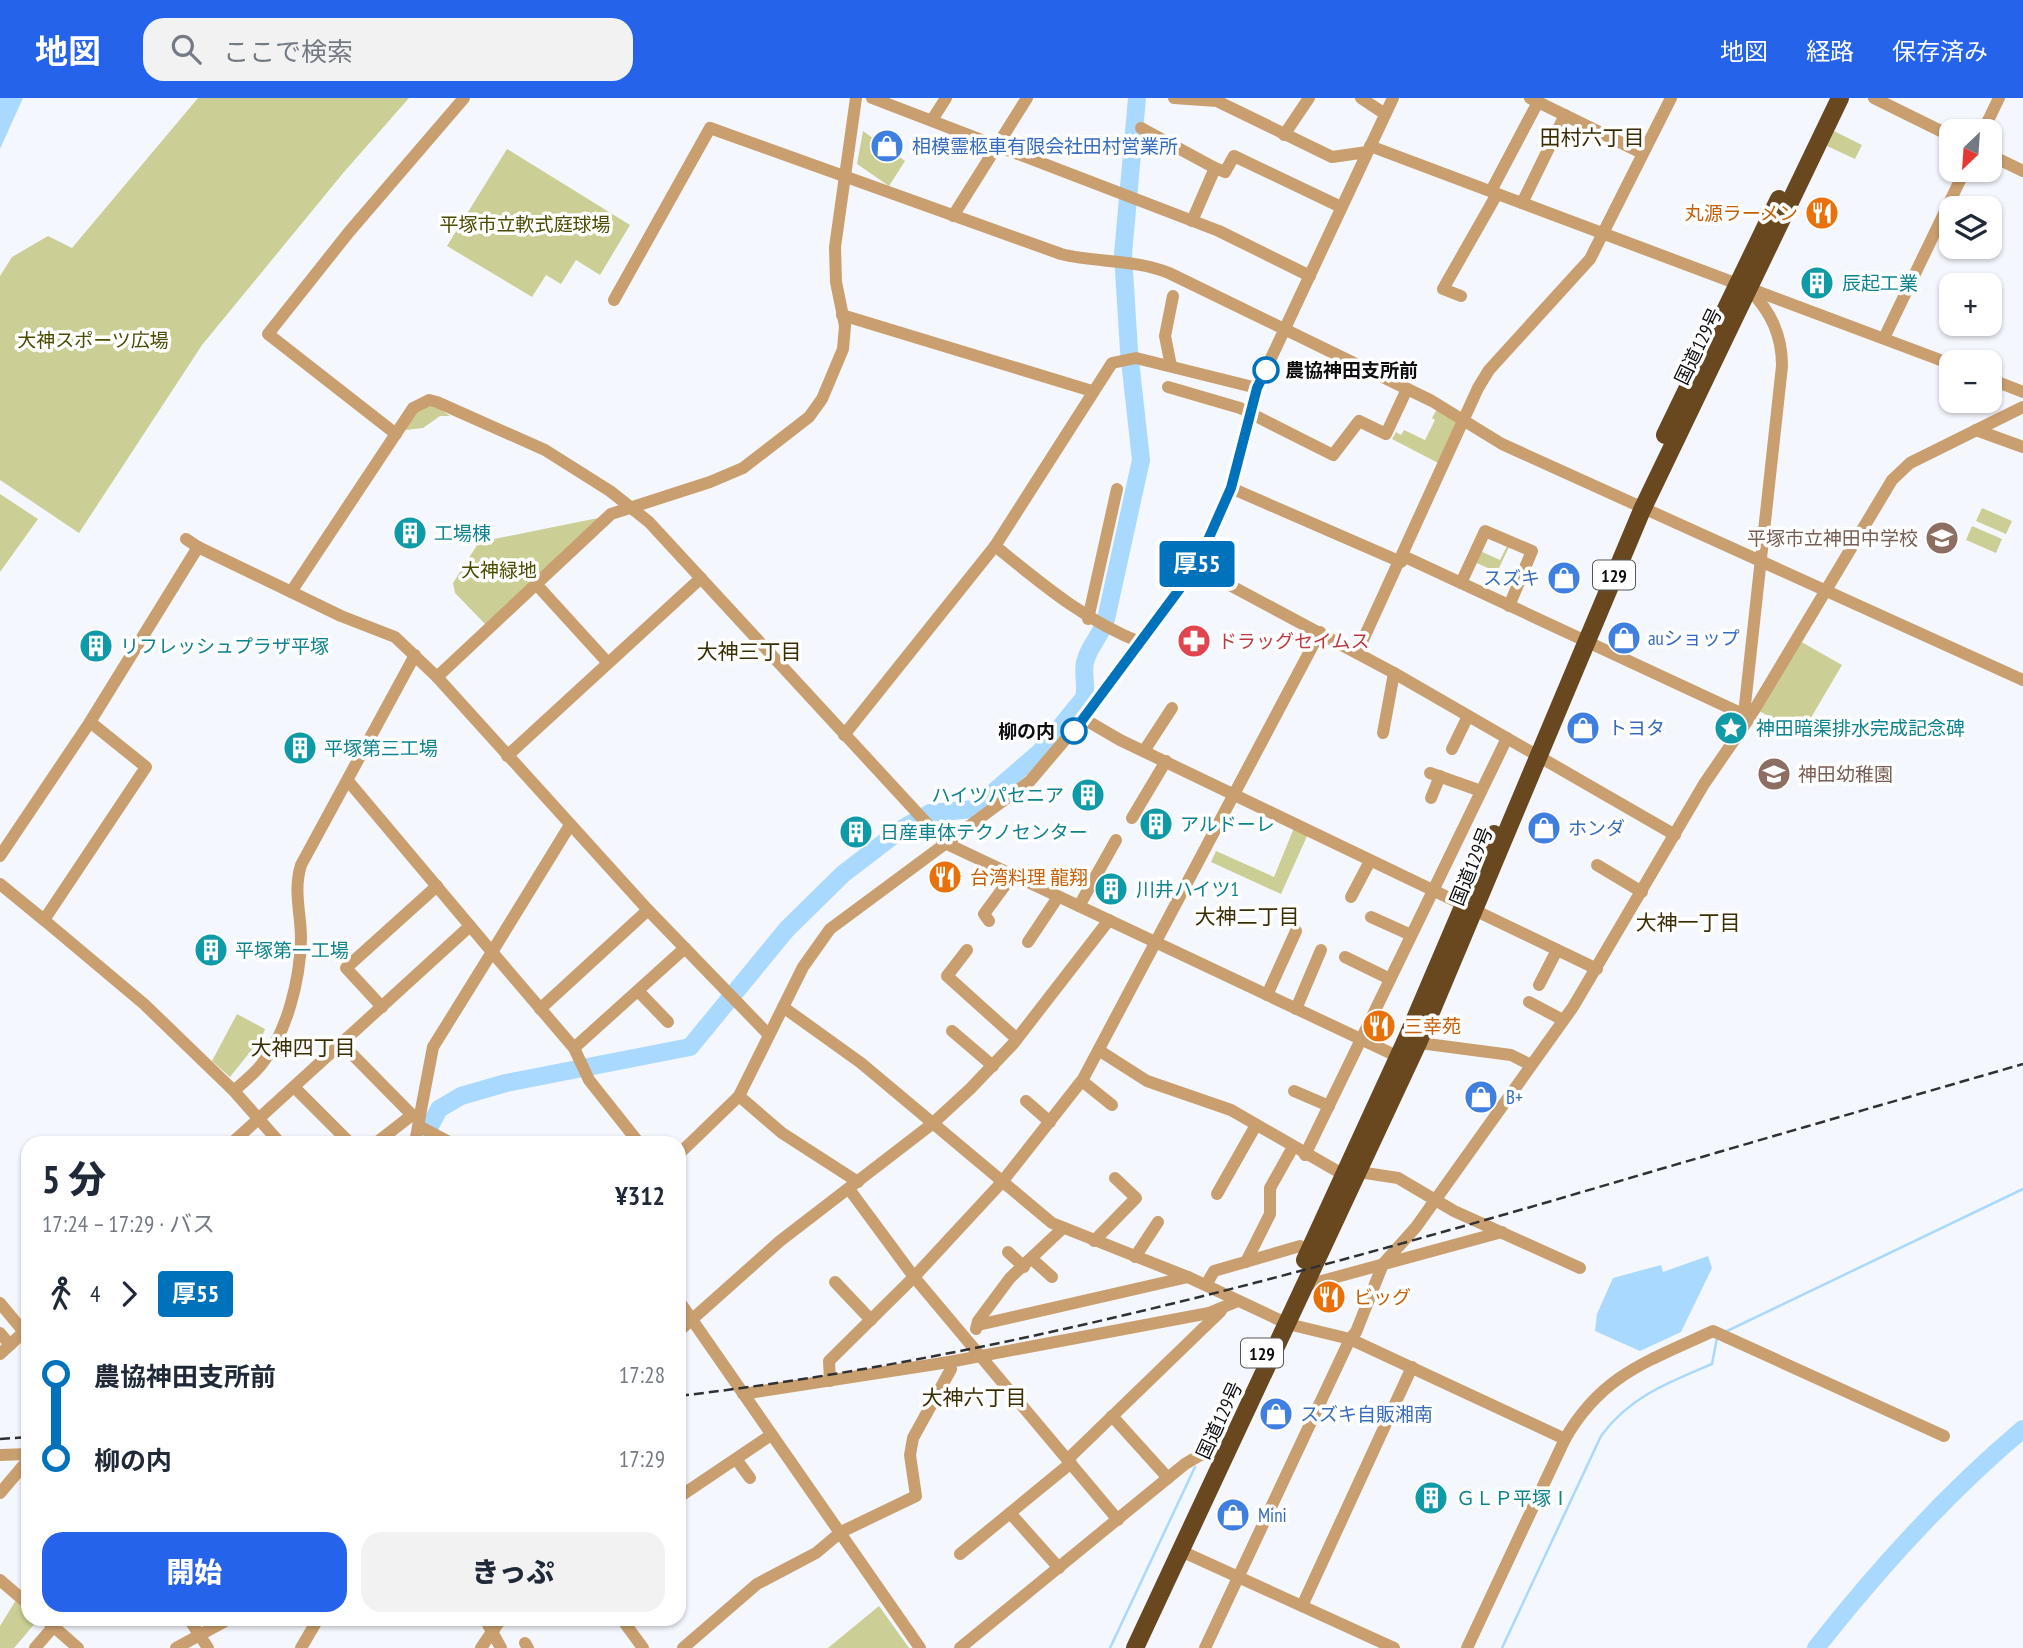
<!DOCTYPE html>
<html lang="ja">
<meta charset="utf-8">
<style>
body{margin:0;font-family:"PT Sans Narrow","Noto Sans JP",sans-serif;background:#f2f2f3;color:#1f2937;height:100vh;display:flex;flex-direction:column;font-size:26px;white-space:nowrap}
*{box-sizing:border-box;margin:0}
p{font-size:23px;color:#747a83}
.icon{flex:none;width:38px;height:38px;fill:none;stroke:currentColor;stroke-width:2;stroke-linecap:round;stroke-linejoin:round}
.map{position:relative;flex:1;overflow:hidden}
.side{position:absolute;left:21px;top:1038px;width:665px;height:490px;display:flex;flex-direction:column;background:#fff;border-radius:21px;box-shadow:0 2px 5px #0004}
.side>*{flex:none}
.badge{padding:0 14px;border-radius:5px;font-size:24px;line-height:46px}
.needle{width:46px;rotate:205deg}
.tools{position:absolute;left:1939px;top:21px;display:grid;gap:14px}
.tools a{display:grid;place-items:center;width:63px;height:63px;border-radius:14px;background:#fff;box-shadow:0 2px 5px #0004;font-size:35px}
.map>.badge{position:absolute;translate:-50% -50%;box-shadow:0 0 0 4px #fff}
.legs{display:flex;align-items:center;gap:10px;height:77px;padding:0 21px;font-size:23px}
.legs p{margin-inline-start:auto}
.head{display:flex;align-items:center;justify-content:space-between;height:119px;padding:0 21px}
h1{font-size:38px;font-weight:800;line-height:52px}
.action{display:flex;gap:14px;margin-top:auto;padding:14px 21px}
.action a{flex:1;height:80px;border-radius:21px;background:#2563eb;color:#fff;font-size:28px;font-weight:800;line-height:80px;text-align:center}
.action a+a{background:#f2f2f3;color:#1f2937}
ul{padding:0 21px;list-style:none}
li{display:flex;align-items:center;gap:24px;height:84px;font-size:26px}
li i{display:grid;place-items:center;width:10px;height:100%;margin:0 9px;background:currentColor}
li i::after{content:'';width:18px;height:18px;margin:-9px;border:5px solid;border-radius:50%;background:#fff}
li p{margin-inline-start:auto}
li:first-child i{background:linear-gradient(#0000 50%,currentColor 0)}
li:last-child i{background:linear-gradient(currentColor 50%,#0000 0)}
header{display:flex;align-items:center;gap:42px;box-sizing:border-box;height:98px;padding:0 35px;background:#2563eb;color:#fff}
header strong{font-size:33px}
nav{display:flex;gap:38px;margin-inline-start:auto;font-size:24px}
.search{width:490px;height:63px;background:#f2f2f3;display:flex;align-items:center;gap:18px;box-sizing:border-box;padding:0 24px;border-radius:21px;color:#747a83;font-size:26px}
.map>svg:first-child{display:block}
.green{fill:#cbcf95}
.water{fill:#a9d9fe}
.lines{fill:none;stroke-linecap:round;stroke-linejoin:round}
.stream{stroke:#a9d9fe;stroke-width:2.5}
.river{stroke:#a9d9fe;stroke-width:18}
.minor{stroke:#c99f6f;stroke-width:12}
.highway{stroke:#69481f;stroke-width:18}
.rail{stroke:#303134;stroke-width:2.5;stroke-dasharray:10 5;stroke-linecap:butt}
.line-1-casing{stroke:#fff;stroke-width:16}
.line-1{stroke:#0072bc;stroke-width:10}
.stop-1-dot{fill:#fff;stroke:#0072bc;stroke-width:3.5}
.labels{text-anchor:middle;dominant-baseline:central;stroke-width:7;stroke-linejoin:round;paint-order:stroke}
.shield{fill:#fff;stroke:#565658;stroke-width:2}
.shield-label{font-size:18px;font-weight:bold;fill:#0e0e11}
.shop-label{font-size:19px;fill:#366cbe;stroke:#fff;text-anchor:start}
.food-label{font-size:19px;fill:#c56008;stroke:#fff;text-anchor:start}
.park-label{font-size:19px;fill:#4b4c00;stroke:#fff}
.culture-label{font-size:19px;fill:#0d838f;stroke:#fff;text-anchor:start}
.street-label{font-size:19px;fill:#0e0e11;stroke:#fff}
.stop-label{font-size:19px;font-weight:bold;fill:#0e0e11;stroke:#fff;text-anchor:start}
.education-label{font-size:19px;fill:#785e54;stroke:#fff;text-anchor:end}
.health-label{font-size:19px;fill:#be3a42;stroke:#fff;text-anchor:start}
.neighbourhood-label{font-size:21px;fill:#3a2f04;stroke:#fff}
</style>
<header>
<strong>地図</strong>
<div class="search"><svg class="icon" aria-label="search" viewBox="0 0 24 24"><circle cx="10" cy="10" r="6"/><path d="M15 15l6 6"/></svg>ここで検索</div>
<nav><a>地図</a><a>経路</a><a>保存済み</a></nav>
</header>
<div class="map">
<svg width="2023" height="1550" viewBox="0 0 2023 1550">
<rect width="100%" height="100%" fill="#f5f7fe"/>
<g class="green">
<polygon points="198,0 409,0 344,74 202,247 79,435 0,382 0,178 12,159 48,138 72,150"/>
<polygon points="863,33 905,63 889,88 857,66"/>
<polygon points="1834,33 1862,47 1855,61 1827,48"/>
<polygon points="507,51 630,127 600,177 576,162 561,186 546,177 532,199 447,148"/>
<polygon points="425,307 438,310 450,318 440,318 423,330 405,332 415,315"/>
<polygon points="1437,311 1458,326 1440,366 1392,341 1396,334 1401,337 1404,332 1425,342 1435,322 1432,320"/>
<polygon points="0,396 38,421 0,474"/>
<polygon points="1982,410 2012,423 2006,436 1976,423"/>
<polygon points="603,419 486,527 455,495 453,485 479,444"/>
<polygon points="1972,428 2002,441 1996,455 1966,442"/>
<polygon points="1508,446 1510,447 1497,474 1472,463 1478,452 1500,462"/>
<polygon points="1798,542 1842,567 1802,635 1757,612"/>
<polygon points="1294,730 1308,736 1281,796 1211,764 1216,753 1274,779"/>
<polygon points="237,916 265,931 262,939 230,979 212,963"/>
<polygon points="16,1502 28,1514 28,1521 37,1523 14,1550 0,1550 0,1528"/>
<polygon points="879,1508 909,1550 828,1550"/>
</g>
<g class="water">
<polygon points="0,0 23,0 0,51"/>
<polygon points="1708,1158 1712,1170 1681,1234 1640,1253 1595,1233 1597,1216 1613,1180 1661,1167 1663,1174"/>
</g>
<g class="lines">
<g class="stream">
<polyline points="1725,1234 2023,1091"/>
<polyline points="1110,1550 1195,1369"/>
<path d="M1502,1550L1601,1338C1629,1299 1669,1284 1712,1266L1717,1240"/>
</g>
<g class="river">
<path d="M421,1045L439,1011L461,998L506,985L690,949L787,831L843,776L903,730L930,715L974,711L1040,654L1084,600C1088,586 1081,574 1086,561C1090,547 1101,538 1106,521L1141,362L1129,253L1123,156L1137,0"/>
<path d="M1816,1550C1878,1471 1946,1396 2023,1331"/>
</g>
<g class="minor">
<polyline points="872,0 1219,133 1310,178"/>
<polyline points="1174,0 1217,3 1332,59 1367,54"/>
<polyline points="1361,0 1385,16"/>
<polyline points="1530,0 1642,55"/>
<polyline points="1874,0 1951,38"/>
<polyline points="932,22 946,0"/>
<polyline points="1141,30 1215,70"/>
<polyline points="1983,33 1999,0"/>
<polyline points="1284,37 1309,0"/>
<polyline points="1370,48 1951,266"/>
<polyline points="1990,57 2023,73"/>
<polyline points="1491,93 1538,4"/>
<polyline points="1522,105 1565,17"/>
<polyline points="953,118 1027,0"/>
<polyline points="1192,123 1215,70 1225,74 1234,58 1341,109"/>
<polyline points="1461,198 1443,191 1497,96"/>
<path d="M614,202L710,30L1061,156C1097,165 1135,161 1169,175L1432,303L1502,346L2023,582"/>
<polyline points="842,217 1092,293"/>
<polyline points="1884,240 1965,72"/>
<polyline points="1171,268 1165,238 1173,198"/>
<polyline points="1990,281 2023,294"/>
<polyline points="1168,289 1240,310 1333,357 1359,323 1386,336 1407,291"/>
<polyline points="1976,332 2023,349"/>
<polyline points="396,336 268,236 349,134 464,0"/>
<polyline points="1231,390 1401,464"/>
<polyline points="186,441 198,449"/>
<path d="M995,448C1042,486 1085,523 1142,545"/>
<polyline points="1403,458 1749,619"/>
<polyline points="1196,469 1394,575 1675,737"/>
<polyline points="1461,485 1485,433 1532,453 1509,508"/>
<polyline points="536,486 608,565"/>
<polyline points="291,494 413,310 429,302 437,304 545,352 610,393 649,424 945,745 1403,961"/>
<polyline points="1088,521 1117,391"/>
<polyline points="1357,555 1478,290 1489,272 1590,161 1671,0"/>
<polyline points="437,579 611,416 710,384 743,370 809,319 822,301 843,251 845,228 836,184 835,149 856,0"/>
<path d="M1744,616L1782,268C1782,237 1771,214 1749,191"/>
<polyline points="1084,621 1120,642 1597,871"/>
<polyline points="1383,635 1394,575"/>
<polyline points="844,637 995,448 1112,265 1136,260 1257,290"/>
<polyline points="1452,651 1468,618"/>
<polyline points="1144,653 1172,610"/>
<polyline points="507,658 701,480"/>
<polyline points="1430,675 1481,693"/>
<polyline points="349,684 492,854 570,727"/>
<polyline points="1431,700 1440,678"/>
<polyline points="1132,720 1166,663"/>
<polyline points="0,758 90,624 198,449 341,518 395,539 437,579 648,812 768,936"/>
<polyline points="1597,767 1642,794"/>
<polyline points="0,786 44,822 146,669 90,624"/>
<polyline points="1351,799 1370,763"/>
<polyline points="1079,808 1116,742"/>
<polyline points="1371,819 1411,837"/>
<polyline points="44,822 144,906 234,993"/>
<polyline points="989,823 984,816 1012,778"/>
<polyline points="1028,844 1058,799"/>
<polyline points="967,852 947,878 1017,941"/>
<polyline points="1345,859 1390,881"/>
<polyline points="1539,887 1557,852"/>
<polyline points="638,893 668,924"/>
<polyline points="1267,897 1296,833"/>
<polyline points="1529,904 1563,922"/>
<polyline points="382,909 346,870 437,788"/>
<polyline points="783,909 861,965 1052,1125 1188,1179 1288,1226 1350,1241 1356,1234 1383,1166 1416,1129 1573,909 1704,686 1750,619 1892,382 1910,365 2023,309"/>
<polyline points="540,911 648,812"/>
<polyline points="1296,911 1321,852"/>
<polyline points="952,933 993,968"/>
<polyline points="1412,944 1511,957 1531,967"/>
<polyline points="342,946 412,1017"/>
<polyline points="574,950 685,850"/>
<polyline points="1100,953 1147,983 1231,1012 1344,1077"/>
<polyline points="1082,983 1112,1007"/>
<polyline points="294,989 350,1045"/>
<polyline points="1294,993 1329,1008"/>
<polyline points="739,998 782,1035 858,1084"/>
<polyline points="1026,1003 1050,1024"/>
<polyline points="420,1017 433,949 492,854 574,950 589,982 639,1045"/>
<polyline points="419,1028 451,1045"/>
<polyline points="232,1045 470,828"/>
<path d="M280,1045L234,993C242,985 253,977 261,967C287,935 300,882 301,841C301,815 293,793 301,767L415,557"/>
<polyline points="376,1045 412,1017 420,1017 415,1045"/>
<polyline points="679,1056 739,998 803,869 830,831 1030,683 1093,609 1196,469 1231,390 1257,290 1393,0"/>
<polyline points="1305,1057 1507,640"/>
<polyline points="1359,1074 1398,1080 1454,1113 1580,1170"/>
<polyline points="849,1091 914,1179 1118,1422"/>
<polyline points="1217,1096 1256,1027"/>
<polyline points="1094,1143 1136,1100 1115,1080"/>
<polyline points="1008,1154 1024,1169"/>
<polyline points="1135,1159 1158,1124"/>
<polyline points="1032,1161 1052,1179"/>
<polyline points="1246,1164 1270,1116 1270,1090 1293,1049"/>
<polyline points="835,1184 871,1222"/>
<polyline points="1206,1187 1214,1173 1300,1148 1309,1153"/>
<polyline points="1307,1187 1502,1134"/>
<polyline points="679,1203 920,1550"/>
<polyline points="0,1205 24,1234"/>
<polyline points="978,1227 1188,1179"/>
<polyline points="976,1231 978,1223 1010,1180 1063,1130"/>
<polyline points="679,1233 780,1143 932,1026 970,991 1013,946 1109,822"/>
<polyline points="0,1235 10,1247"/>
<polyline points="0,1256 28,1230"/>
<polyline points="830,1283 829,1263 914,1179 1002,1084 1083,981 1320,534"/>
<polyline points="743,1296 949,1264 1209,1215 1238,1203"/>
<polyline points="1112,1318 1168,1380"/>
<polyline points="0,1357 28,1356"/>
<polyline points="736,1361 750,1380"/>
<polyline points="1068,1361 1221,1213"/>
<polyline points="0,1395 28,1362"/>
<polyline points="679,1399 771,1337"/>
<polyline points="1010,1415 1059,1470"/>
<polyline points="1181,1453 1394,1550"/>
<polyline points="960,1456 1071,1365"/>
<polyline points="0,1482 28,1506"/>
<polyline points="1302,1508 1412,1269"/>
<polyline points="45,1521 78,1550"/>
<polyline points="189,1521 208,1550"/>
<polyline points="485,1521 501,1550"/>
<polyline points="624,1524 643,1550"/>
<polyline points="525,1545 528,1550"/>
<polyline points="35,1550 54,1528"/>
<polyline points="176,1550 229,1521"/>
<polyline points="301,1550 318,1521"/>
<polyline points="481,1550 501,1521"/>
<polyline points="683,1550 757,1486 816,1455 841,1434 916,1398 910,1357 913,1340 951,1271 949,1264"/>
<polyline points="960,1550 1185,1366 1200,1357 1215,1357"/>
<polyline points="1205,1550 1350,1241 1565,1341"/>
<path d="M1467,1550L1565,1341C1602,1276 1649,1263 1713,1233L1944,1338"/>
</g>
<g class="highway">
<polyline points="1665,337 1779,101"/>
<polyline points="1305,1162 1406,942 1494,736"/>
<polyline points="1135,1550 1418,945 1642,412 1840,0"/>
</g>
<g class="rail">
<path d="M679,1298C977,1263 1267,1185 1555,1102C1711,1056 1867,1011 2023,966"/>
<polyline points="0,1341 28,1339"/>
</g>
</g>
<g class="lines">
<defs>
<polyline id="line-1" points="1074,633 1196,469 1231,390 1257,290 1266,272"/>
</defs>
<use href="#line-1" class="line-1-casing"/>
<use href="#line-1" class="line-1"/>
</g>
<defs>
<symbol id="shop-disc" viewBox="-11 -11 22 22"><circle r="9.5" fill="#3f7fe0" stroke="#fff"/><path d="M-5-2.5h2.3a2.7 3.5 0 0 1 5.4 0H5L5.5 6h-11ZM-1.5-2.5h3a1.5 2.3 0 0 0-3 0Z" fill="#fff"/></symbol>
<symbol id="restaurant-disc" viewBox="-11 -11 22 22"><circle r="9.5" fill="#e8710a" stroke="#fff"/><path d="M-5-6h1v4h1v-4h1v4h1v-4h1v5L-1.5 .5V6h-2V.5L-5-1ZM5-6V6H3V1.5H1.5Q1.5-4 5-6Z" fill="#fff"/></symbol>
<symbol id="building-disc" viewBox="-11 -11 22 22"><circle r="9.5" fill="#0f9aa8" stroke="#fff"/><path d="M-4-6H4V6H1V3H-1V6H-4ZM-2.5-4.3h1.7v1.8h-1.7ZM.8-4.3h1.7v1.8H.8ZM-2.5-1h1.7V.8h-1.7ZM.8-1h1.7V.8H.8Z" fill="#fff"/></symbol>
<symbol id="school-disc" viewBox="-11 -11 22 22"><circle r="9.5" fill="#8d6e63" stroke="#fff"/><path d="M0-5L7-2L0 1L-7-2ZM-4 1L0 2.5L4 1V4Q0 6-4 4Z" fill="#fff"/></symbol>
<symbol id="pharmacy-disc" viewBox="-11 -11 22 22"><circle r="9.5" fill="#e0444e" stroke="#fff"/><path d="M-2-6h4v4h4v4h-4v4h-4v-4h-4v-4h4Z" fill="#fff"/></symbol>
<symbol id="sight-disc" viewBox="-11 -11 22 22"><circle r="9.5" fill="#0f9aa8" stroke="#fff"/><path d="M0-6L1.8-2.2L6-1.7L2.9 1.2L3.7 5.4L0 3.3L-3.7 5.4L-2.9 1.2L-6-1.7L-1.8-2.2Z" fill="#fff"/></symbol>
</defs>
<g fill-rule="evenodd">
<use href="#shop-disc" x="868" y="29" width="38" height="38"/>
<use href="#restaurant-disc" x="1803" y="96" width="38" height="38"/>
<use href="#building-disc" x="1798" y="166" width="38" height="38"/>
<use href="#building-disc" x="391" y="416" width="38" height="38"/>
<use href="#school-disc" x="1923" y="421" width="38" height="38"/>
<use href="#shop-disc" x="1545" y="461" width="38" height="38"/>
<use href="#shop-disc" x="1605" y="521" width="38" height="38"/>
<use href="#pharmacy-disc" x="1175" y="524" width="38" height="38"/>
<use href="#building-disc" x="77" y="529" width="38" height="38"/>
<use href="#shop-disc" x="1564" y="611" width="38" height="38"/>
<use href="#sight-disc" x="1712" y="611" width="38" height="38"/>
<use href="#building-disc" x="281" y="631" width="38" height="38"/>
<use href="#school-disc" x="1755" y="657" width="38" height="38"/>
<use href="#building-disc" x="1069" y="678" width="38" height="38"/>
<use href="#building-disc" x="1137" y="707" width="38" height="38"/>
<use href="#shop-disc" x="1525" y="711" width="38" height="38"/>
<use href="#building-disc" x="837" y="715" width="38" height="38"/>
<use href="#restaurant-disc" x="926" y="760" width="38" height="38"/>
<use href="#building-disc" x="1092" y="772" width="38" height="38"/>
<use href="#building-disc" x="192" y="833" width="38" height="38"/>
<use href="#restaurant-disc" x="1360" y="909" width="38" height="38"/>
<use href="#shop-disc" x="1462" y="980" width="38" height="38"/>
<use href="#restaurant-disc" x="1310" y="1180" width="38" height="38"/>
<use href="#shop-disc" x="1257" y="1297" width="38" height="38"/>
<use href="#building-disc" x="1412" y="1381" width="38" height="38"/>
<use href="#shop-disc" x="1214" y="1398" width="38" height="38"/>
</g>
<g class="stop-1-dot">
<circle cx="1266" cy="272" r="12"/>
<circle cx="1074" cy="633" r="12"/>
</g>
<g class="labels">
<g class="shield">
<rect x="1593" y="462.5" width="42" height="29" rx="5"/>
<rect x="1241" y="1240.5" width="42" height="29" rx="5"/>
</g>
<g class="shield-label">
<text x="1614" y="477">129</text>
<text x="1262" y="1255">129</text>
</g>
<g class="shop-label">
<text x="912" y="48">相模霊柩車有限会社田村営業所</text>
<text x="1540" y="480" text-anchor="end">スズキ</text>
<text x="1648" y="540">auショップ</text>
<text x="1608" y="630">トヨタ</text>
<text x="1568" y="730">ホンダ</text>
<text x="1506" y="999">B+</text>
<text x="1300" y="1316">スズキ自販湘南</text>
<text x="1258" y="1417">Mini</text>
</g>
<g class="food-label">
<text x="1798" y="115" text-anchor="end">丸源ラーメン</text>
<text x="970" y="779">台湾料理 龍翔</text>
<text x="1404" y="928">三幸苑</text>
<text x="1354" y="1199">ビッグ</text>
</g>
<g class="park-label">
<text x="525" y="126">平塚市立軟式庭球場</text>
<text x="93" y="242">大神スポーツ広場</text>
<text x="499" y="472">大神緑地</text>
</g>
<g class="culture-label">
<text x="1842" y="185">辰起工業</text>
<text x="434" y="435">工場棟</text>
<text x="120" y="548">リフレッシュプラザ平塚</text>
<text x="1756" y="630">神田暗渠排水完成記念碑</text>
<text x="324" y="650">平塚第三工場</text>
<text x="1064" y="697" text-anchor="end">ハイツパセニア</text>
<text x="1180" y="726">アルドーレ</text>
<text x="880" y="734">日産車体テクノセンター</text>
<text x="1136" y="791">川井ハイツ1</text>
<text x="235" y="852">平塚第一工場</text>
<text x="1456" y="1400">ＧＬＰ平塚Ⅰ</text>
</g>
<g class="street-label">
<text transform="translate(1698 248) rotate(-64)">国道129号</text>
<text transform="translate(1471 768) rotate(-68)">国道129号</text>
<text transform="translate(1219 1322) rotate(-65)">国道129号</text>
</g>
<g class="stop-label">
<text x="1285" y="272">農協神田支所前</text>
<text x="1055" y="633" text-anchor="end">柳の内</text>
</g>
<g class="education-label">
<text x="1918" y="440">平塚市立神田中学校</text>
<text x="1798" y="676" text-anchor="start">神田幼稚園</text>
</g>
<g class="health-label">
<text x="1218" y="543">ドラッグセイムス</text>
</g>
<g class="neighbourhood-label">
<text x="1592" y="39">田村六丁目</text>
<text x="749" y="553">大神三丁目</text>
<text x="1247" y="818">大神二丁目</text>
<text x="1688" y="824">大神一丁目</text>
<text x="303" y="949">大神四丁目</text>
<text x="974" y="1299">大神六丁目</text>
</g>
</g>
</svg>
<div class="tools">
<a><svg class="needle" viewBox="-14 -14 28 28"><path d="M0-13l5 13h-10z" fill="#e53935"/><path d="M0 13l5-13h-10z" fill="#747a83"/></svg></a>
<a><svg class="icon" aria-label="layers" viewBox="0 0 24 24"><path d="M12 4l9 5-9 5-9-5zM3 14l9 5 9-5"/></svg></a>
<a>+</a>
<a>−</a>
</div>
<b class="badge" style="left:1197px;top:466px;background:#0072bc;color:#fff">厚55</b>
<section class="side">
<div class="head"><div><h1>5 分</h1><p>17:24 – 17:29 · バス</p></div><b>¥312</b></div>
<div class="legs"><svg class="icon" aria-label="walk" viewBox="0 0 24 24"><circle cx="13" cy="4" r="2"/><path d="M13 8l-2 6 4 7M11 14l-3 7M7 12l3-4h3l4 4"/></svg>4<svg class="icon" aria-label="forward" viewBox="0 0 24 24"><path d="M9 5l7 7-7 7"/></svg><b class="badge" style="background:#0072bc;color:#fff">厚55</b></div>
<ul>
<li><i style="color:#0072bc"></i><b>農協神田支所前</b><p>17:28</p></li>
<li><i style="color:#0072bc"></i><b>柳の内</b><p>17:29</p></li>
</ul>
<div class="action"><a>開始</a><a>きっぷ</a></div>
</section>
</div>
